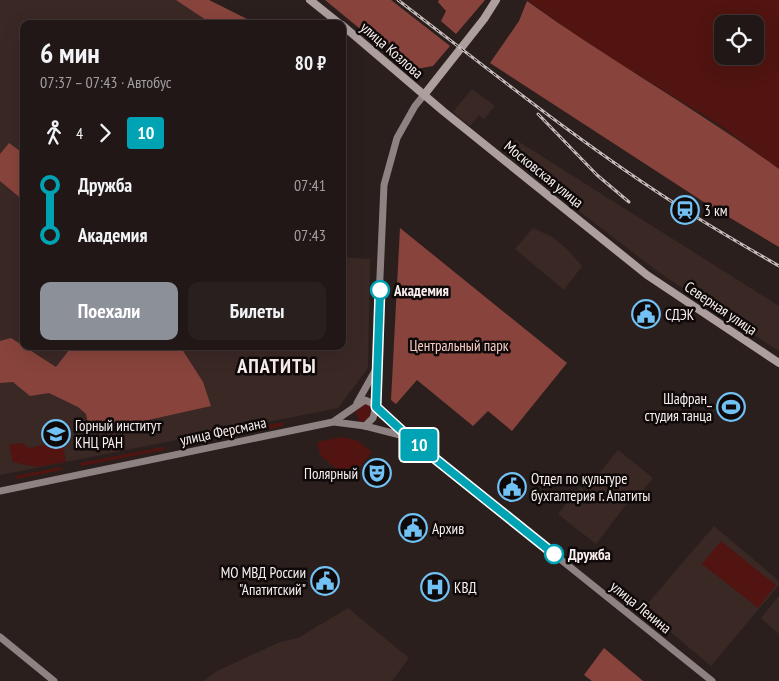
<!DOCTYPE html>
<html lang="ru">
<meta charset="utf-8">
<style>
body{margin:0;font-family:"PT Sans Narrow",sans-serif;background:#28201f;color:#f1f3f6;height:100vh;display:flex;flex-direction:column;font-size:19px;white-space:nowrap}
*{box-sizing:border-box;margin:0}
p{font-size:16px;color:#a29fa1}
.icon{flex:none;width:28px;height:28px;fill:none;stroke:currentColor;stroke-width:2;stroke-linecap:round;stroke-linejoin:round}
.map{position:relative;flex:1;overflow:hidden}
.panel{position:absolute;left:20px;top:20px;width:326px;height:330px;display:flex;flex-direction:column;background:#201716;border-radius:10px;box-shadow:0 5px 20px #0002,0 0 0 1px #3d3635}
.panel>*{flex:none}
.badge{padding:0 10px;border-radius:4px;font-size:18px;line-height:32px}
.fabs{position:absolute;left:714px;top:15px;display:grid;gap:10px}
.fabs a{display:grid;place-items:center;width:50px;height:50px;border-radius:10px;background:#201716;box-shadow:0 5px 20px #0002,0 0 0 1px #3d3635;font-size:25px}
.map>.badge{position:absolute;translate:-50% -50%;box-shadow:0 0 0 2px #fff}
.legs{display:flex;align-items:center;gap:8px;height:55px;padding:0 20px;font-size:16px}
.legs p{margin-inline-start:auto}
.head{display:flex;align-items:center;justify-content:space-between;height:85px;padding:0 20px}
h1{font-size:28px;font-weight:700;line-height:38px}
.button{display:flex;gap:10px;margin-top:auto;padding:10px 20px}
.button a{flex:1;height:58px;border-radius:10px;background:#8c9099;color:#fff;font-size:20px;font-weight:700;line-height:58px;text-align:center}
.button a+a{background:#28201f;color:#f1f3f6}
ul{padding:0 20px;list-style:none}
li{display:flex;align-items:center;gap:18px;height:50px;font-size:19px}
li i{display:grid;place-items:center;width:8px;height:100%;margin:0 6px;background:currentColor}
li i::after{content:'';width:12px;height:12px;margin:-6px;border:4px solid;border-radius:50%;background:#201716}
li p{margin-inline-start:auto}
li:first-child i{background:linear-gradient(#0000 50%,currentColor 0)}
li:last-child i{background:linear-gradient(currentColor 50%,#0000 0)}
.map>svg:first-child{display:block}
.built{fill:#3a2825}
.green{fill:#511410;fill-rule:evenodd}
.forest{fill:#88443c}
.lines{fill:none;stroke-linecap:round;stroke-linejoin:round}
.secondary{stroke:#8e8382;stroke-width:7}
.primary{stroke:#ac9f9d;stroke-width:8}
.rail-casing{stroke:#c5bbba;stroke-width:3}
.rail{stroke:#0f0a09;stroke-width:1;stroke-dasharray:4;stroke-linecap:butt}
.line-1-casing{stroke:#fff;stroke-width:11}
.line-1{stroke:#00a3b4;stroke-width:8}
.stop-1-dot{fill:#fff;stroke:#00a3b4;stroke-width:2.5}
.labels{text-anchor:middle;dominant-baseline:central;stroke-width:5;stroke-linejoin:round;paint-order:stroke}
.street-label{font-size:15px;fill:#f8efee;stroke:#0f0a09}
.poi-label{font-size:15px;fill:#f8efee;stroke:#0f0a09;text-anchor:start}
.stop-label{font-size:15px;font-weight:bold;fill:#f8efee;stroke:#0f0a09;text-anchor:start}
.park-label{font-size:15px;fill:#f6cbc4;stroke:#0f0a09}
.district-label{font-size:20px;font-weight:bold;letter-spacing:1px;fill:#f8efee;stroke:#0f0a09}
</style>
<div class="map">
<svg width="779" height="681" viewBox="0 0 779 681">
<rect width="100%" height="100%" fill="#2b1f1d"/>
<g class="built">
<polygon points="0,0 209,0 257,24 24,24 24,346 342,346 343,257 370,259 368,368 338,408 0,475"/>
<polygon points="472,89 495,106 484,119 479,115 470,126 453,112"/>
<polygon points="516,140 779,306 779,351 661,274 505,154"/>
<polygon points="533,228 552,237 568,250 582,266 564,290 515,249"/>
<polygon points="618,450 653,478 641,493 637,490 596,544 558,514 580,487 585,491"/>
<polygon points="714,526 779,581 779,585 711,666 643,609"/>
<polygon points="779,596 779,634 761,618"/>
<polygon points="348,608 409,658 392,681 204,681 217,671 280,642 298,638"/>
</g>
<g class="green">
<path d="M527,0H779V169L718,124L588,44ZM722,24H755V56H722Z"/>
<polygon points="364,403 373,405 371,415 364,422 360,422 355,413"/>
<polygon points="283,422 283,426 230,437 229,433"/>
<polygon points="342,437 358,441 372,452 349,480 320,455 317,442"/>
<polygon points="62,441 66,462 36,467 13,462 9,445 23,443 29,448"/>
<polygon points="163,447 164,450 81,466 80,463"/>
<polygon points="61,467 62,470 16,479 15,476"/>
<polygon points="721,541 776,585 758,608 702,564"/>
</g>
<g class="forest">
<polygon points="176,0 209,0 257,24 212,24"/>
<polygon points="325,0 391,0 450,46 433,66 410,70"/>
<polygon points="439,0 485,0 456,34 441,21 446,11 438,2"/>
<path d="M527,1C609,60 697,109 779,169V247L710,206L490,63L519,21Z"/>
<polygon points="9,143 24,154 24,201 0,181 0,154"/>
<polygon points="400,228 567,363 512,431 488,411 473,426 417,380 396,404 391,400"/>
<polygon points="11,338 56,367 72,346 180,346 203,382 211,406 90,433 86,414 78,407 49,393 30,396 13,382 0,383 0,341"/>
<polygon points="604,648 643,681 592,681 584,675"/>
</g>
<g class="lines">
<g class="secondary">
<polyline points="357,403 375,371"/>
<polyline points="376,407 413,441 712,681"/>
<polyline points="334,422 365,426 404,436"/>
<polyline points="365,426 373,418 376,407 376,368 384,185 397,138 415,106 424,95"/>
<polyline points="0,491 333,422 365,400 376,405"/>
<polyline points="0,637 54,681"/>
</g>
<g class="primary">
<polyline points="310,0 340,24"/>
<polyline points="342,25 443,111 647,275 779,363"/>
<polyline points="424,95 484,19 496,0"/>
</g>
<defs>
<g id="rail">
<path d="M398,0C492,72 585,147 685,210C716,230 748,248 779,266"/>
<polyline points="538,114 597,175 629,202"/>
</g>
</defs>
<use href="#rail" class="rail-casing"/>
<use href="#rail" class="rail"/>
</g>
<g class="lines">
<defs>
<polyline id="line-1" points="380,290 376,407 413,441 554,554"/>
</defs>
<use href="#line-1" class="line-1-casing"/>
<use href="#line-1" class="line-1"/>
</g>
<defs>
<symbol id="station-ring" viewBox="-11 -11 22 22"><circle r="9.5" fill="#0f0a09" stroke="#71c1f4" stroke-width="1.5"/><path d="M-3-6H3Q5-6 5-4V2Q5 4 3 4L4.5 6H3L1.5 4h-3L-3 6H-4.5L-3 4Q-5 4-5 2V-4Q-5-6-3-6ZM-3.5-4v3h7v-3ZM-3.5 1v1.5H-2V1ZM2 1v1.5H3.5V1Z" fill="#71c1f4"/></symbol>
<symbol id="civic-ring" viewBox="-11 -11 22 22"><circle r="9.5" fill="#0f0a09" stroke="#71c1f4" stroke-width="1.5"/><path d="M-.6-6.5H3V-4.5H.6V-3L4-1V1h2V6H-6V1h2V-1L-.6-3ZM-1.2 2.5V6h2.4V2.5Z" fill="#71c1f4"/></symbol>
<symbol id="stadium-ring" viewBox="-11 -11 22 22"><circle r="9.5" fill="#0f0a09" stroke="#71c1f4" stroke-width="1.5"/><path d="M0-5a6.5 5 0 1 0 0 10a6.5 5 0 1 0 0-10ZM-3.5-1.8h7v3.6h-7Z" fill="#71c1f4"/></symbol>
<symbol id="university-ring" viewBox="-11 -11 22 22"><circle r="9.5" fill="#0f0a09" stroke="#71c1f4" stroke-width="1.5"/><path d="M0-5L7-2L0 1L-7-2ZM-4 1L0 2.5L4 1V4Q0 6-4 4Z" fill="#71c1f4"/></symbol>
<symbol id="theatre-ring" viewBox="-11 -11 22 22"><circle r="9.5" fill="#0f0a09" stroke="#71c1f4" stroke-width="1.5"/><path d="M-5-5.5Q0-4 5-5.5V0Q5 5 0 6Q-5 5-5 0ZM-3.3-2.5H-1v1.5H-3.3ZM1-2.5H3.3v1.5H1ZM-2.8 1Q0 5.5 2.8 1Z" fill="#71c1f4"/></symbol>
<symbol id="hospital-ring" viewBox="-11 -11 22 22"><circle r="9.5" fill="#0f0a09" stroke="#71c1f4" stroke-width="1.5"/><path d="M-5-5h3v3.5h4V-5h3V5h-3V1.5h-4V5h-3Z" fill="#71c1f4"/></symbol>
</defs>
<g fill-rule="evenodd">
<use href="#station-ring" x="669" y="194" width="32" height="32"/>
<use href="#civic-ring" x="630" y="298" width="32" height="32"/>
<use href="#stadium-ring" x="715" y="391" width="32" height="32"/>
<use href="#university-ring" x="40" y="418" width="32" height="32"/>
<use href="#theatre-ring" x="361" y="457" width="32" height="32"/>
<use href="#civic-ring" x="496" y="471" width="32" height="32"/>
<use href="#civic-ring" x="397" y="512" width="32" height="32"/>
<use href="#civic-ring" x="309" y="565" width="32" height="32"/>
<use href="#hospital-ring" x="419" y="571" width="32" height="32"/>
</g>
<g class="stop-1-dot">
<circle cx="380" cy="290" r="9"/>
<circle cx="554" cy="554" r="9"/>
</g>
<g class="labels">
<g class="street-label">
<text transform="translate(392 50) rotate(41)">улица Козлова</text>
<text transform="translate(544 174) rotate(39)">Московская улица</text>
<text transform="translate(721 308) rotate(34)">Северная улица</text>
<text transform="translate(223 431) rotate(-12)">улица Ферсмана</text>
<text transform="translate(641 607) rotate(39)">улица Ленина</text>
</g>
<g class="poi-label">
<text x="704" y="210">3 км</text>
<text x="665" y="314">СДЭК</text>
<text x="712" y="398" text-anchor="end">Шафран_<tspan x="712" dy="17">студия танца</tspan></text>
<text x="75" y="425">Горный институт<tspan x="75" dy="17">КНЦ РАН</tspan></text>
<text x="358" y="473" text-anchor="end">Полярный</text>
<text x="531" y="478">Отдел по культуре<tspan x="531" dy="17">бухгалтерия г. Апатиты</tspan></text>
<text x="432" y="528">Архив</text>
<text x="306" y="572" text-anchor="end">МО МВД России<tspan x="306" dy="17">"Апатитский"</tspan></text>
<text x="454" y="587">КВД</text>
</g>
<g class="stop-label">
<text x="394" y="290">Академия</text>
<text x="568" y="554">Дружба</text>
</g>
<g class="park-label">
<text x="459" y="345">Центральный парк</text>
</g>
<g class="district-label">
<text x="277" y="366">АПАТИТЫ</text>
</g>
</g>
</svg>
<div class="fabs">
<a><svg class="icon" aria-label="locate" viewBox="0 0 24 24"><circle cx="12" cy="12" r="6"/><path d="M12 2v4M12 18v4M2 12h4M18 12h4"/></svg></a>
</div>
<b class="badge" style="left:419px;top:445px;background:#00a3b4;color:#fff">10</b>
<section class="panel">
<div class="head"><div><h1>6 мин</h1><p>07:37 – 07:43 · Автобус</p></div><b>80 ₽</b></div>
<div class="legs"><svg class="icon" aria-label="walk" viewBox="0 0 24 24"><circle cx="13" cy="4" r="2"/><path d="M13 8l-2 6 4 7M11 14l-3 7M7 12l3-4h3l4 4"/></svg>4<svg class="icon" aria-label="forward" viewBox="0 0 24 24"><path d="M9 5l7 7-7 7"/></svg><b class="badge" style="background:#00a3b4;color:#fff">10</b></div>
<ul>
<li><i style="color:#00a3b4"></i><b>Дружба</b><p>07:41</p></li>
<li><i style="color:#00a3b4"></i><b>Академия</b><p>07:43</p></li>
</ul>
<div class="button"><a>Поехали</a><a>Билеты</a></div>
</section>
</div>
